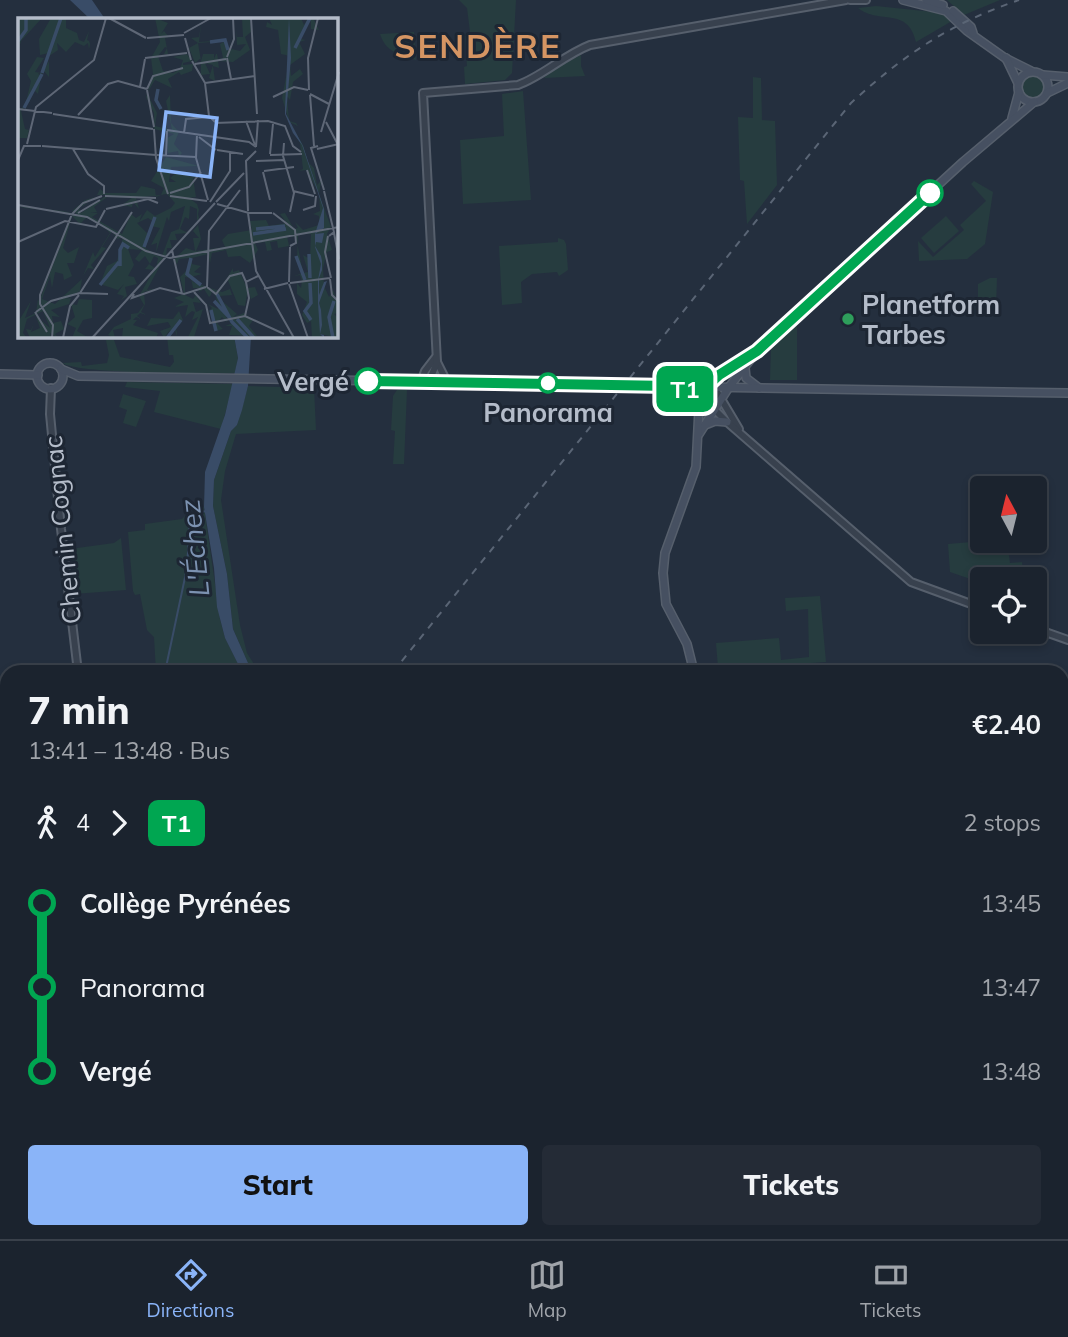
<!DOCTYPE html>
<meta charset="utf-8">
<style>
body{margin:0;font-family:Mulish,sans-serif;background:#242b36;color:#f1f3f6;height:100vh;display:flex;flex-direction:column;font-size:26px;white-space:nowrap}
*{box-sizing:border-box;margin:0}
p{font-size:23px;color:#a0a4aa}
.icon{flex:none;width:38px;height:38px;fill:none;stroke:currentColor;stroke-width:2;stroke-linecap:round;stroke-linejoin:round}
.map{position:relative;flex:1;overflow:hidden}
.panel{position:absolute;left:0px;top:665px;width:1069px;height:574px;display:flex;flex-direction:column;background:#1b232e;border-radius:21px 21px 0 0;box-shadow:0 4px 10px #0003,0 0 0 2px #39404a}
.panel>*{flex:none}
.badge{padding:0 14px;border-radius:10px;font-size:24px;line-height:46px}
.needle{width:46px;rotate:353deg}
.buttons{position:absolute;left:970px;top:476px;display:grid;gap:14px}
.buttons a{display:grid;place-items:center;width:77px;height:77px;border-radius:7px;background:#1b232e;box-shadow:0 4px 10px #0003,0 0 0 2px #39404a;font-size:35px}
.map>.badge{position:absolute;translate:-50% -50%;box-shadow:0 0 0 4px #fff}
.legs{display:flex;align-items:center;gap:10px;height:77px;padding:0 28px;font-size:23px}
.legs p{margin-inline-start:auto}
.summary{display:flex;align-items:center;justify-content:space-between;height:119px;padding:0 28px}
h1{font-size:38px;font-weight:800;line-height:52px}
.button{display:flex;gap:14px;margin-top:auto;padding:14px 28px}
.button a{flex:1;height:80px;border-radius:7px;background:#8ab4f8;color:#111;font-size:28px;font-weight:800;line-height:80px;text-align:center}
.button a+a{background:#242b36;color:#f1f3f6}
ul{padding:0 28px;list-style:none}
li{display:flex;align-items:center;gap:24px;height:84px;font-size:26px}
li i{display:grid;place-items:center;width:10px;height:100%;margin:0 9px;background:currentColor}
li i::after{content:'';width:18px;height:18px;margin:-9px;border:5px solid;border-radius:50%;background:#1b232e}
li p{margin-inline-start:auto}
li:first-child i{background:linear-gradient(#0000 50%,currentColor 0)}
li:last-child i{background:linear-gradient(currentColor 50%,#0000 0)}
.dock{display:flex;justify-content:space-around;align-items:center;height:98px;border-top:2px solid #39404a;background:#1b232e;font-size:19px;color:#a0a4aa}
.dock a{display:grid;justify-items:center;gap:4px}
.dock .on{color:#8ab4f8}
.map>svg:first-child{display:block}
.green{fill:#263c3f}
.water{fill:#394c67}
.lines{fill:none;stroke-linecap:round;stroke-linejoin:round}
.stream{stroke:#394c67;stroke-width:2}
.tertiary-casing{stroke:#565f6c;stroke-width:10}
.secondary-casing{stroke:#565f6c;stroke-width:10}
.primary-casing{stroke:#414a57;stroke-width:11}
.tertiary{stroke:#38414e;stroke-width:6}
.secondary{stroke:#465061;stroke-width:7}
.primary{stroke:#56606e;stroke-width:8}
.rail{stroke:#5a6575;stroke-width:2;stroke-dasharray:7 7;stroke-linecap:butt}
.line-1-casing{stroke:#fff;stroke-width:16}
.line-1{stroke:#00a651;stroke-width:10}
.stop-1-dot{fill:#fff;stroke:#00a651;stroke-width:3.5}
.leisure-dot{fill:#2e9e5b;stroke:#1d2633;stroke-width:2.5}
.labels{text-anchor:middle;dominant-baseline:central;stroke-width:6;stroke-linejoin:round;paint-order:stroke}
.poi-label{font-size:26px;font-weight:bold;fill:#b4bcc9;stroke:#1d2633;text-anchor:start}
.stop-label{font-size:26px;font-weight:bold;fill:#b4bcc9;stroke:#1d2633;text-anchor:end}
.street-label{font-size:26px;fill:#b4bcc9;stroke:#1d2633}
.water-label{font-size:28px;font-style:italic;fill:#7c92b1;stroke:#1d2633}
.district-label{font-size:33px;font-weight:bold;letter-spacing:2px;fill:#d59563;stroke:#1d2633}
.inset-river{fill:none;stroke:#394c67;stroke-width:3.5}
.inset-road{fill:none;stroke:#5e6776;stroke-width:2}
.view{fill:#8ab4f8;fill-opacity:0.15;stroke:#8ab4f8;stroke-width:3.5}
.inset-edge{fill:none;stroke:#b4bcc9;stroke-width:3.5}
</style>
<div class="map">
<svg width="1068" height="1239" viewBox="0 0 1068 1239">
<rect width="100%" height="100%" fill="#242f3e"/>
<g class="green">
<polygon points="459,0 516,0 512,73 505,80 465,84 464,67 467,66 465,36 470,32 467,8"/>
<polygon points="947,0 1000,0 964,15"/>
<path d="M876,6L943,13L952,21L916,42C908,6 879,25 858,8Z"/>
<path d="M414,32L416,60C400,54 386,53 380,34Z"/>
<polygon points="581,55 581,66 585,76 544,78 557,67"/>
<circle cx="1033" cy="87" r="12"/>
<polygon points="753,77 761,78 762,120 775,121 777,185 747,224 744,181 740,180 738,117 753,118"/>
<polygon points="523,91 531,200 463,204 460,140 504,136 502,94"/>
<polygon points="974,181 993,192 985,244 967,259 919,261 918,241 933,257 964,230 960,225 986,201 971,184"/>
<polygon points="946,216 959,231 934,253 921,238"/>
<polygon points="558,238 564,240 566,244 568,270 559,276 557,272 532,274 521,282 522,303 502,305 499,246 558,242"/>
<polygon points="990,278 997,278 996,307 978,307 978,284"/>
<polygon points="797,323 797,380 770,380 771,347"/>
<path d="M167,336H234L238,358L235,373C209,374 78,374 62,363L81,362L82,366L107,363L109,355L106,340H114L120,357L170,367L174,362L173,355H169Z"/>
<polygon points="127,382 233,384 221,429 154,412 160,391 125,387"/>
<polygon points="248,386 314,388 316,430 236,434 225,471 221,500 240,625 247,653 259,672 252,672 233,629 227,574 213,506 214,480 231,431 237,425"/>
<polygon points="397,390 407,390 404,464 393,464 395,431 391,430 393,396"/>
<polygon points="123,394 146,401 136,427 123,423 127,410 119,407"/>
<polygon points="204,507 220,619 225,638 242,672 213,672 187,663 185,672 156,672 154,637 147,630 140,594 135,595 133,591 128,532 145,530 145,524 182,519 186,515"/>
<polygon points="121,538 126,590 74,594 70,549 114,543"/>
<polygon points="982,541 1007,541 1010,563 1022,562 1024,579 982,579 982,583 950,572 948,544"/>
<polygon points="820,596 826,662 782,665 782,672 702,672 701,670 718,668 716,643 779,638 781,660 809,657 808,609 786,611 785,598"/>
<polygon points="1068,1088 1068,1145 1062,1147 1062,1089"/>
<polygon points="161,1232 209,1232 209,1239 160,1239"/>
</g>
<g class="water">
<polygon points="70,0 92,0 105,19 90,19"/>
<polygon points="234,336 251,336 248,386 242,410 237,425 231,431 214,480 213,506 227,574 233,629 252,672 242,672 225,638 217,607 214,568 204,507 205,472 225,415 238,358"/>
</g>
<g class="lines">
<polyline class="stream" points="165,672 187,568 190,519 198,513 206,511"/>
<defs>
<g id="tertiary">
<polyline points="850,0 866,0"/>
<polyline points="437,362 447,382"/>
<polyline points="421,382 425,371 435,358"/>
<path d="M429,382L437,362L423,93L518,85C543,76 564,55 590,45L846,0"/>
<polyline points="714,387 739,429"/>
<polyline points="51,388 50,414 61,529 78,672"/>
<polyline points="695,390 727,422 911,582 982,608"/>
<polyline points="1034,628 1068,640"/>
<polyline points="0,916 7,916"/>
<polyline points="1062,985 1068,973"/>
<polyline points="1062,987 1067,994 1062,1000"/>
</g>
<g id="secondary">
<polyline points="903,0 946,11 967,31 1005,58 1031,71"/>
<polyline points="926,0 943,5"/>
<polyline points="953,11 971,27 973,33"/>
<polyline points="1006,58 1018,83"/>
<circle cx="1033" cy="87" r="15"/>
<polyline points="1043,75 1068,77"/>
<polyline points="1047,93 1068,83"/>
<polyline points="1012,118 1019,92"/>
<circle cx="50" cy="376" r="13"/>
<polyline points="745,368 746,378 759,388"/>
<polyline points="61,369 78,376 574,384 670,386 695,390 706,387 1068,393"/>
<polyline points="0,374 38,375"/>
<polyline points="680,385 698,383 706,387"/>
<polyline points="705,425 715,421 727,422"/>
<polyline points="699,434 729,387 754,355"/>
<polyline points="694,672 687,644 666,604 663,573 665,553 696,467 699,409 706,387 719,375 757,351 963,162 1034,102"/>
<polyline points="913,1232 916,1239"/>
<polyline points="839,1239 843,1232"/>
</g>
<g id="primary">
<polyline points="0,1097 7,1105"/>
<polyline points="0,1111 7,1119"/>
<polyline points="87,1232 90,1239"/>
<polyline points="96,1232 98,1239"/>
</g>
</defs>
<use href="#tertiary" class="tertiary-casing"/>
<use href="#secondary" class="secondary-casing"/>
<use href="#primary" class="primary-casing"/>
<use href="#tertiary" class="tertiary"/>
<use href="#secondary" class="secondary"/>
<use href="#primary" class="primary"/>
<g class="rail">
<path d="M393,672L851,103C905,54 949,24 1019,0"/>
<polyline points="0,1158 7,1149"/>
</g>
</g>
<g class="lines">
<defs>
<polyline id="line-1" points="368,381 670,386 695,390 706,387 719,375 757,351 930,193"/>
</defs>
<use href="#line-1" class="line-1-casing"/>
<use href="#line-1" class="line-1"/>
</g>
<g class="stop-1-dot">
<circle cx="930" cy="193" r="12"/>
<circle cx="368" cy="381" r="12"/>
<circle cx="548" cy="383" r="9"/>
</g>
<circle class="leisure-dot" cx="848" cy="319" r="7"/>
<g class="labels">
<g class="poi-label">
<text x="862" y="304">Planetform<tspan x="862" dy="30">Tarbes</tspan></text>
</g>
<g class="stop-label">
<text x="349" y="381">Vergé</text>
<text x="548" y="412" text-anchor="middle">Panorama</text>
</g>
<g class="street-label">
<text transform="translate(62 530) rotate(-96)">Chemin Cognac</text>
</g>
<g class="water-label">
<text transform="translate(194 548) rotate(-96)">L'Échez</text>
</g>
<g class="district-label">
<text x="478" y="45">SENDÈRE</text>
</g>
</g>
<g transform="translate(18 18)">
<rect width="320" height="320" fill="#242f3e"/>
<path d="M0,0H24L3,23L0,34ZM33,0H48V10L59,15L61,22L66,24L71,13L69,22L71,23L72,26L71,31L70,25L66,28L57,24L48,34L39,25L40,32L31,38V59L26,53L24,56L20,55L23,59L20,76L14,70L12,83L3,93L7,111L11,112L9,120H0V92L7,88L13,63L9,56L19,39L26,40L17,54L24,55L31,43V35L22,37L21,21ZM137,0L150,5L143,16L146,13L151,19L147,20L150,36H146L149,30L147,29L140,38L145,53L155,55L162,51L165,42L155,39L169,36L174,43L165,45V47L175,46L174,53L163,57L161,54L150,61L154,70L137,62L129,75L139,95L137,108L154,112L148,83L152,77L153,105L161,114L156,126L164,135L161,139L160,133L150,135L149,120L156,116L136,111V95L128,79L135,56L133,40L142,24ZM184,0L181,24L209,22V30L222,33L228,26L219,27L218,10L219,19H225L224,0H232L233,14L227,19L232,32L215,44L200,43L201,50L195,48L197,63L191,60L195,47L187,45L192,56L183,57V40L177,45L171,30L180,25L173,20L181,19ZM207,23L202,26L205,40L200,41L199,36H198L196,41V36H185L183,43L180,25ZM251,0H283L286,7L290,0H300L296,2L301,12L293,11V3L287,7L282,21L288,22L281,24L287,36L272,47L273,58L282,51L285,56L275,64L272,82L269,78L271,103L264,80L272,38L263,36L260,12L248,9L249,4L254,7ZM271,104L285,127L290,144L296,150L299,167L303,163L301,176L313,209L309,216L314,232L309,234L305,250L306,268L311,279L315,272L320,285V295L316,296L320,300V320L302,316L305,320H294L293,303L289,305L284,297L289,284L279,276V265L283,270L284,263L282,257L276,258L285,255L278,219L269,218L271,228L260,230L259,223L252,224L254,232L249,233L247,224L237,225L240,232L232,245L222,238L210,239L208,232L194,235L192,245L190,236L174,240V246L183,248L176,254L184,256L173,259L175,264L204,274L212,271L214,277L202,278L204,283L219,296L215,299L226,295L235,302L231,308L239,318L211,317L214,308H207L215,305L208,297L209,304L204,299L199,305L205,311L198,313L192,292L187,295L194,290L190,286L200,291L198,279L194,273L193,277L191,279L186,271L181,274L182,270H175L173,260L167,259V277L175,281L178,277L183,285L175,284L178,294L185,291L176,319H170L180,299L174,302L177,294L174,293L167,299L170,287L156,289L166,284L156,280L166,276L162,259L173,248L171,240L161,241L159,246L155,242L168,230L177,233L175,220H181L175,213L180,207L183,221L178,233L207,229L204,222L210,216L234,212L232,203L248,202L251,208L269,205L262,196L267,195L276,211L280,210L277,204L285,212L301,207V198L295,196L302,193L301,175L288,152L281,153L285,151L282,125L271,104V103L278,105L280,108ZM280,216H293L292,241L285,237L290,254L285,255L279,242ZM148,139L181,148L153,149L151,164H158L152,160L159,154L174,159L183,156L184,159L175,160L178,179L171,180L179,186L181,192L180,196L181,200L179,203V191L172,188L171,201L167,199L162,211L170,215L157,216L159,222H152L154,230H149L148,239L139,237L144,238L153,214L161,211L167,188L153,194L151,203L149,199L138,235L139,225L133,227L142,210L133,208L136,204L130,200L119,205L132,218L127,230L137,236L129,234L146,240L129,272L142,270L126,274L127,286L123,294L129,297L122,295L119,298L123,301L118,299L115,302H119L115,307L140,315L138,320H104L105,310L95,312L97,320L90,317L96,309L113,301V296L120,295L126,287L121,278L136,252L127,251L131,246L138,251L140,240L136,238L132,246L127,238L121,244L117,241L124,232L110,231L116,247L110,258L116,259L119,266L107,269L109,278L103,282L106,278L99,276L106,266L100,272L82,266L89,248L99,243L105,219L99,221L94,213L84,229L88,230L73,247L76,251L70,250L65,258L75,234L77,239L92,215L82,205L68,200L62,206L54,198L45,230L50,235L61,229L56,245H49L54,258L46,262L45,256L37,254L34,270L32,258L24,281L37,286L64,261L62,273L48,281L53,280L51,286L33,292L42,299L34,298L35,305L43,303L46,311L37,316L40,320L32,315L33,320H12L8,311L13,312L16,305L13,314L22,310L18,298L32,310L25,293L9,301L5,315L9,320H0V304L13,283L7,300L18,295L20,281L23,288L22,281L54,197L45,194L7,190L0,188L45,193L61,197L54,193L61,187L67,182L77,179L61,187L70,185L61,190L63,195L89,177H79L82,171L87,175H118L123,168L137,171L138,179L143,177L146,170L133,163ZM149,176L157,185L153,190L137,198L129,192L121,204L124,196L118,200L113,196L104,216L74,199L80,195L72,194H79L76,189L89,179H115L104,187L114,189L115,184L121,191L118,180ZM215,250V254L221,252L229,270L237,269L240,277L233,281L230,271L227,288L220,287L209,260ZM61,281L74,282V300L65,302L59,313L71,320H54L58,310L49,306L57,299L53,286L59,287ZM161,293L165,302L158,311L159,315V318L157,312L149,320L152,312L146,320L142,313L153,309L150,304L129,308L133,300L155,301Z" fill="#263c3f" fill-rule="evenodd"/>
<path d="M271,0L273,40L268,96L285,128L306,191V210L297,216L306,215L304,225L298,224L297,228L303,238L304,243L310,244L304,243V252L301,260V277L306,264L309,263L301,285L303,292L304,307L302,316L306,317V320L302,316L300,285V262L303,246L297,229V216L305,190L284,127L275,115L267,96V92Z" fill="#394c67"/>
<path class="inset-river" d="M0,23L8,12V0M192,24L207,22L210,32M277,30L292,0M24,55L43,0M140,71L138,82L143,91M6,90L24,56M238,211L267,208M235,216L268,211M126,229L137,199M291,236L292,260M278,238L287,262M173,240L169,256L183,267M102,248V232L105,226L111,230M292,265L293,285L287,293L293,302M82,267L101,244M199,276L214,304L230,320M196,283L211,299M193,292L198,313M219,301L236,320M149,320L163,302M315,320L311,299L316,283"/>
<path class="inset-road" d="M91,0L128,20M233,0L239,96M166,15L193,0M129,20L166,17M167,20L173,42M209,39L216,21L215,0M127,40L169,35M209,40L213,61M174,43L187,65M177,46L208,41M187,65L237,58M187,65L191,98L197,104M122,69L127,41M129,71L135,58L165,50M129,72L136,109M291,72L290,40L300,0M292,76L311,86M292,77L296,128M255,79L276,69L290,72M0,91L34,95M35,96L135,111M60,97L90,66L100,63L129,71M228,103L237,127M308,104L319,125M197,105L250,103L267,108L275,128L283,134M136,111L138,140L150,176M149,112L231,124L238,129M303,114L321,54M166,115L168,101L190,99M179,116L178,140L190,182M181,119L198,132M266,125L265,138L276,175L272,194M9,126L18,89L76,42L88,0M24,128L138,137M300,128L293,130L306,172M238,129L240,102M55,131L70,156L86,168V176M299,131L321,126M199,132L225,136M252,136L255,106M139,137L178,139M252,137L284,136M148,138L149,113M0,142L6,128H23M238,143L267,142M289,152L297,176M246,153L276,149M245,154L252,182M275,173L296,178M306,173L316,214L311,218M152,175L171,169L183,154M87,178L138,180M152,178L189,183M192,184L212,153V134M198,184L226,155M199,186L231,195M0,187L69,199L128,233L152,240L321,209M88,191L130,181L140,185M285,192L297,188L298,178M230,193L228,143L238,133M60,195L82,182M230,195L238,253L276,320M231,195H254M255,195L277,212L278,225L272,228M316,215L321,241M310,218L307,234L313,260M0,224L47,203L78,209L87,192M154,232L164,276M312,261L314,277L321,284M271,264L272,229M272,265L312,260M271,266L290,320M189,269L191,213L222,172M189,269L198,276L212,258L224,255L228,264L240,258M246,271L270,265M176,274L188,287L192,305L227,298L266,316M62,275L114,194M62,275L90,276M115,275L197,185M116,276L114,280L142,270L166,276L188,269M17,294L29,314M18,294L33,283L62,275M227,298L231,280L228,264M34,320L35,307L22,286V277L54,196L65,185L84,178M45,320L52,288L61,277M74,320L115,275"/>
<path class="view" d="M148,94L199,100L192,159L141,152Z"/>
<rect width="320" height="320" class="inset-edge"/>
</g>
</svg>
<div class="buttons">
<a><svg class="needle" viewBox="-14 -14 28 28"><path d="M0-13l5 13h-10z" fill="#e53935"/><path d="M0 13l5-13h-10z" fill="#a0a4aa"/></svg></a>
<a><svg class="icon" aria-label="locate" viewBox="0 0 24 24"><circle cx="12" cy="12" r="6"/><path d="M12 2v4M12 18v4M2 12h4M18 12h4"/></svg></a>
</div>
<b class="badge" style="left:685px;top:389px;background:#00a651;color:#fff">T1</b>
<section class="panel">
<div class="summary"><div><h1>7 min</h1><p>13:41 – 13:48 · Bus</p></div><b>€2.40</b></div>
<div class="legs"><svg class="icon" aria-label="walk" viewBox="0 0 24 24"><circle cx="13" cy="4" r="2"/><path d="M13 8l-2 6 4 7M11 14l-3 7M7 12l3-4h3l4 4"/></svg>4<svg class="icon" aria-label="forward" viewBox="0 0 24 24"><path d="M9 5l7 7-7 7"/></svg><b class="badge" style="background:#00a651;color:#fff">T1</b><p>2 stops</p></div>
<ul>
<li><i style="color:#00a651"></i><b>Collège Pyrénées</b><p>13:45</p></li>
<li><i style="color:#00a651"></i><span>Panorama</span><p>13:47</p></li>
<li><i style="color:#00a651"></i><b>Vergé</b><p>13:48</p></li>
</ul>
<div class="button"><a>Start</a><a>Tickets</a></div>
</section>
</div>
<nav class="dock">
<a class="on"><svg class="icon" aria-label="directions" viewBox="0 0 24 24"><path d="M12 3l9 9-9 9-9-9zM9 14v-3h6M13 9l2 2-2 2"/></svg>Directions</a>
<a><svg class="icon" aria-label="map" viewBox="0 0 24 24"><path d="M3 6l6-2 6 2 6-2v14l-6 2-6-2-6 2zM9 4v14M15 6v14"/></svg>Map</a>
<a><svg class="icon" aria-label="tickets" viewBox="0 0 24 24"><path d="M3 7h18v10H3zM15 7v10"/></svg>Tickets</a>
</nav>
